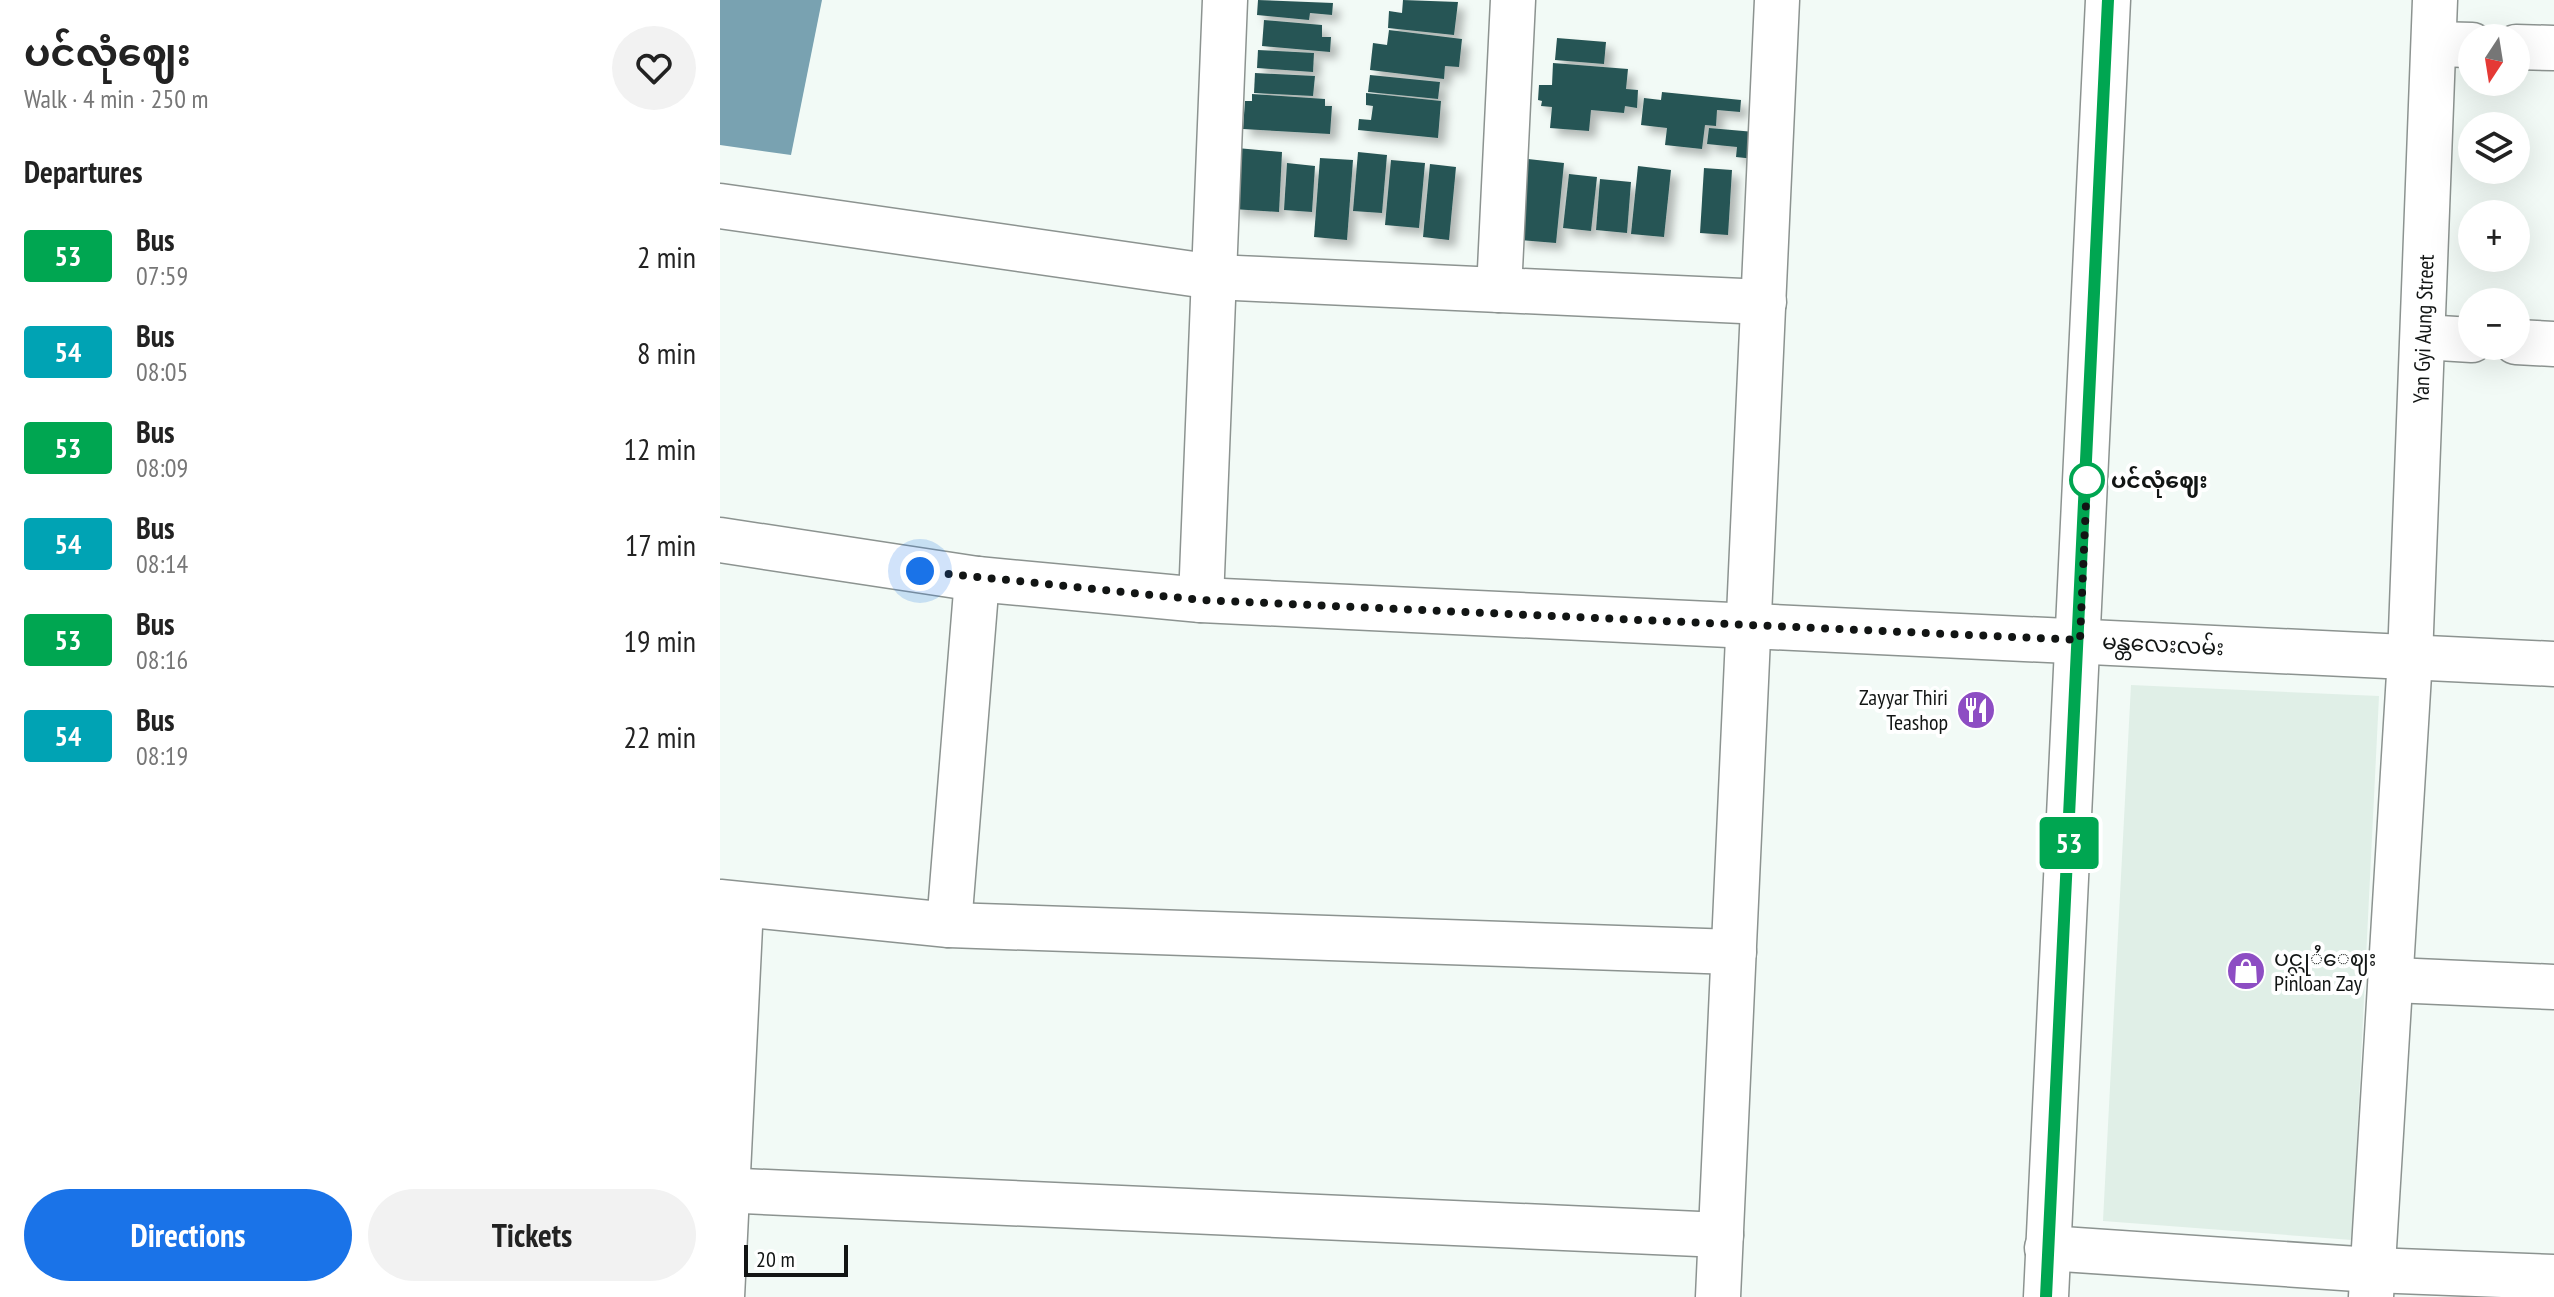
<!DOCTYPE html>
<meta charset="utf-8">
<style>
body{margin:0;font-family:"PT Sans Narrow","Noto Sans Myanmar",sans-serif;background:#f2f2f2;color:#222;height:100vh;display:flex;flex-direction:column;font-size:30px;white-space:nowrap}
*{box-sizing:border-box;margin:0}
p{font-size:26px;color:#767676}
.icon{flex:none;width:44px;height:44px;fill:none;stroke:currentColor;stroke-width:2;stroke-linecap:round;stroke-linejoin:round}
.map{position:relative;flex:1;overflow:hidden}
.side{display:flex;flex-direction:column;background:#fff;width:720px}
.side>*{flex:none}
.badge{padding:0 16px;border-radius:6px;font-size:28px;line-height:52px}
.needle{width:52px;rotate:192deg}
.controls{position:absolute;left:1738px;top:24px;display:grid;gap:16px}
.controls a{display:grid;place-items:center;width:72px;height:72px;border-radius:50%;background:#fff;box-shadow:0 8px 32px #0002;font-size:40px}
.scale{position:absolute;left:24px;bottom:20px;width:104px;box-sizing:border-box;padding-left:8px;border:4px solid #121514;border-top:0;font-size:22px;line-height:28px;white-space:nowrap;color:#121514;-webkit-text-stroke:6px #fff;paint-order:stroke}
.you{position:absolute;width:40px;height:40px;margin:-20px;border:6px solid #fff;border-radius:50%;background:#1a73e8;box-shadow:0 0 0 12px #1a73e833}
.map>.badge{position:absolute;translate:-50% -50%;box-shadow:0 0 0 4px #fff}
h2{padding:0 24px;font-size:30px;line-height:72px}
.round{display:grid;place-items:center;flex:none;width:84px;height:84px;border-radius:42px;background:#f2f2f2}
.headline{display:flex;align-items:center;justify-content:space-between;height:136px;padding:0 24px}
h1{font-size:38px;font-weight:700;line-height:60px}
.action{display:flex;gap:16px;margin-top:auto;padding:16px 24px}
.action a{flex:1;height:92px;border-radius:48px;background:#1a73e8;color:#fff;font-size:32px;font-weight:700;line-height:92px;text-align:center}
.action a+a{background:#f2f2f2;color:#222}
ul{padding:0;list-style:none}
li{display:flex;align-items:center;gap:24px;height:96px;padding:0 24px}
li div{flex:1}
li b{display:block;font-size:30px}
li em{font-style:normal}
li .badge{min-width:88px;font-weight:700;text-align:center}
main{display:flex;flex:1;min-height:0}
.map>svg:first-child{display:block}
.built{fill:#e0efe7}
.water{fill:#79a2b1}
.building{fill:#285554;filter:url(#shadow)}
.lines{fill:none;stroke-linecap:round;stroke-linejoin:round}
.minor-casing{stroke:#8c9390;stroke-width:47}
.minor{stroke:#fff;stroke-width:44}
.line-casing{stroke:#fff;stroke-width:18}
.line{stroke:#00a651;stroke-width:12}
.walk{stroke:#121514;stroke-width:8;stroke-dasharray:0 14.4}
.stop-dot{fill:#fff;stroke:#00a651;stroke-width:4}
.labels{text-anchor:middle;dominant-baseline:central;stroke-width:8;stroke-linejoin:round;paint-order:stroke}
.street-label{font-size:22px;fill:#121514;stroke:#fff}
.stop-label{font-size:22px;font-weight:bold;fill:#121514;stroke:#fff;text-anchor:start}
.poi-label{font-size:22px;fill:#121514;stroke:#fff;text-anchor:end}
</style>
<main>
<section class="side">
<div class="headline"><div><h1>ပင်လုံဈေး</h1><p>Walk · 4 min · 250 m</p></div><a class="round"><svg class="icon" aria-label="heart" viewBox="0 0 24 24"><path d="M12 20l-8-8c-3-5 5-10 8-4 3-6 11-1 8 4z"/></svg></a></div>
<h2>Departures</h2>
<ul>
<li><span class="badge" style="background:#00a651;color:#fff">53</span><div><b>Bus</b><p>07:59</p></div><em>2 min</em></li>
<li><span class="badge" style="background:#00a3b4;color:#fff">54</span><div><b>Bus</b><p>08:05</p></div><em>8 min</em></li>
<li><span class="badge" style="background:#00a651;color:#fff">53</span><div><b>Bus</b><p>08:09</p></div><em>12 min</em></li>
<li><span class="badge" style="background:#00a3b4;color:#fff">54</span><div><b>Bus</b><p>08:14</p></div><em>17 min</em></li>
<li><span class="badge" style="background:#00a651;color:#fff">53</span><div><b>Bus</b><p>08:16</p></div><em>19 min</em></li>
<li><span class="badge" style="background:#00a3b4;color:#fff">54</span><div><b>Bus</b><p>08:19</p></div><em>22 min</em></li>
</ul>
<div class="action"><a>Directions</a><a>Tickets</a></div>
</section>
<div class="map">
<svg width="1834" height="1297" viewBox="0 0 1834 1297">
<defs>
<filter id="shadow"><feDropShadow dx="7" dy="7" stdDeviation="4" flood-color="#0004"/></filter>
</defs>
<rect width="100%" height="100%" fill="#f2faf6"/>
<polygon class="built" points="1411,685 1659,696 1632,1240 1383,1221"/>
<polygon class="water" points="0,0 102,0 71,155 0,145"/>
<g class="building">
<polygon points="538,0 613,3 612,15 590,13 589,20 537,15"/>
<polygon points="683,0 738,2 734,35 668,28 669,11 682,13"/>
<polygon points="544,20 602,25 602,37 611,37 610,52 542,46"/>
<polygon points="669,30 742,39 739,67 725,66 724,79 650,70 653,43 667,45"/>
<polygon points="837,38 886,42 884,64 835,60"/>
<polygon points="538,50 594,53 593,72 537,68"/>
<polygon points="833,63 908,69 906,89 918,90 917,108 905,106 904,113 871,110 869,131 830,128 832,107 821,106 822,101 818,100 819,85 832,85"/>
<polygon points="535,73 595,76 593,96 534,93"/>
<polygon points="650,75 720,82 718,99 648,92"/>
<polygon points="942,92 1021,100 1020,112 997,110 996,126 985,125 982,149 945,145 947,128 921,125 924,98 941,100"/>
<polygon points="646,93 721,101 718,138 638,130 639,119 651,120 653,106 646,105"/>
<polygon points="532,94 605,99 605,106 612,106 610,134 523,129 525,101 532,101"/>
<polygon points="989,128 1046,133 1044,160 1016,157 1017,147 987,144"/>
<polygon points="517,148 562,152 559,212 513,209"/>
<polygon points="638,152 667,155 662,213 633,211"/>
<polygon points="600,158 633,160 627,240 594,237"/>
<polygon points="808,159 844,163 836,243 800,240"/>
<polygon points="671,160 705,163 699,228 665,225"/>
<polygon points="567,163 595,166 592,212 564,210"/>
<polygon points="710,164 736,167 729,240 703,237"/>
<polygon points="918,166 951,170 944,237 911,234"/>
<polygon points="984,168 1012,170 1008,235 980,233"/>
<polygon points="849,174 877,177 871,231 843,228"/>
<polygon points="880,179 911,182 907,233 876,230"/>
</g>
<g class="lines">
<defs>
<g id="minor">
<polyline points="1714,44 1752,45"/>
<polyline points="1796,47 1834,48"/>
<polyline points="0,206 494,277 1044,302"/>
<polyline points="779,290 793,0"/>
<polyline points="1703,337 1752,340"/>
<polyline points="1796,342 1834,344"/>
<polyline points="0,540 257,579 481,600 1834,664"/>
<polyline points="481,600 505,0"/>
<polyline points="0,902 229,925 1014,952"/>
<polyline points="229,925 257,579"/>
<polyline points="1673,980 1834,987"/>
<polyline points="0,1190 1001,1235"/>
<polyline points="1327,1248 1652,1270 1834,1277"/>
<polyline points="2,1297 21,906"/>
<polyline points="998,1297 1057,0"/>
<polyline points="1326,1297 1388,0"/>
<polyline points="1651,1297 1690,658 1715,0"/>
</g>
</defs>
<use href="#minor" class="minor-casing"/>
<use href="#minor" class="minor"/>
</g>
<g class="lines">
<defs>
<polyline id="line" points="1326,1297 1388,0"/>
</defs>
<use href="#line" class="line-casing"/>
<use href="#line" class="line"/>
<polyline class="walk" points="200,571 481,600 1360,640 1367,480"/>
</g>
<defs>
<symbol id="restaurant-disc" viewBox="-11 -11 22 22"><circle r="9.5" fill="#8d4dc3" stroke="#fff"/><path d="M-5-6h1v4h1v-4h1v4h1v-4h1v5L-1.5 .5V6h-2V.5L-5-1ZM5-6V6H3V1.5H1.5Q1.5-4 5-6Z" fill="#fff"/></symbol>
<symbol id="shop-disc" viewBox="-11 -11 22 22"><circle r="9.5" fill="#8d4dc3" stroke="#fff"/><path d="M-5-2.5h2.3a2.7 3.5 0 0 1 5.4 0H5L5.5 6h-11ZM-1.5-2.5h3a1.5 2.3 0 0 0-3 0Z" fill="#fff"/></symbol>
</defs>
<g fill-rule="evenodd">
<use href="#restaurant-disc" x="1234" y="688" width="44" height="44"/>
<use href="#shop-disc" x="1504" y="949" width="44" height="44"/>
</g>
<circle class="stop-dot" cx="1367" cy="480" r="16"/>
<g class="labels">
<g class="street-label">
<text transform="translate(1703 329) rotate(-88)">Yan Gyi Aung Street</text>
<text transform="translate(1443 644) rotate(3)">မန္တလေးလမ်း</text>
</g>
<g class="stop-label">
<text x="1391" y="480">ပင်လုံဈေး</text>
</g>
<g class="poi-label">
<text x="1228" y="697">Zayyar Thiri<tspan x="1228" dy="25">Teashop</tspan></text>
<text x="1554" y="958" text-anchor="start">ပင္လုႆေဈး<tspan x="1554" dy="25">Pinloan Zay</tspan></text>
</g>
</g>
</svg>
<div class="controls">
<a><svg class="needle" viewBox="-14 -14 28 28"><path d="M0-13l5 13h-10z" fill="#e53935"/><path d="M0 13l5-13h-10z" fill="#767676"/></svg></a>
<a><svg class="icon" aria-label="layers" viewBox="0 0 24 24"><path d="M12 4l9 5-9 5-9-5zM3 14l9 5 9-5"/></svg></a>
<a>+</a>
<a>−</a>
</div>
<div class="scale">20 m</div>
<div class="you" style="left:200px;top:571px"></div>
<b class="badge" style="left:1349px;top:843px;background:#00a651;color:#fff">53</b>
</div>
</main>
